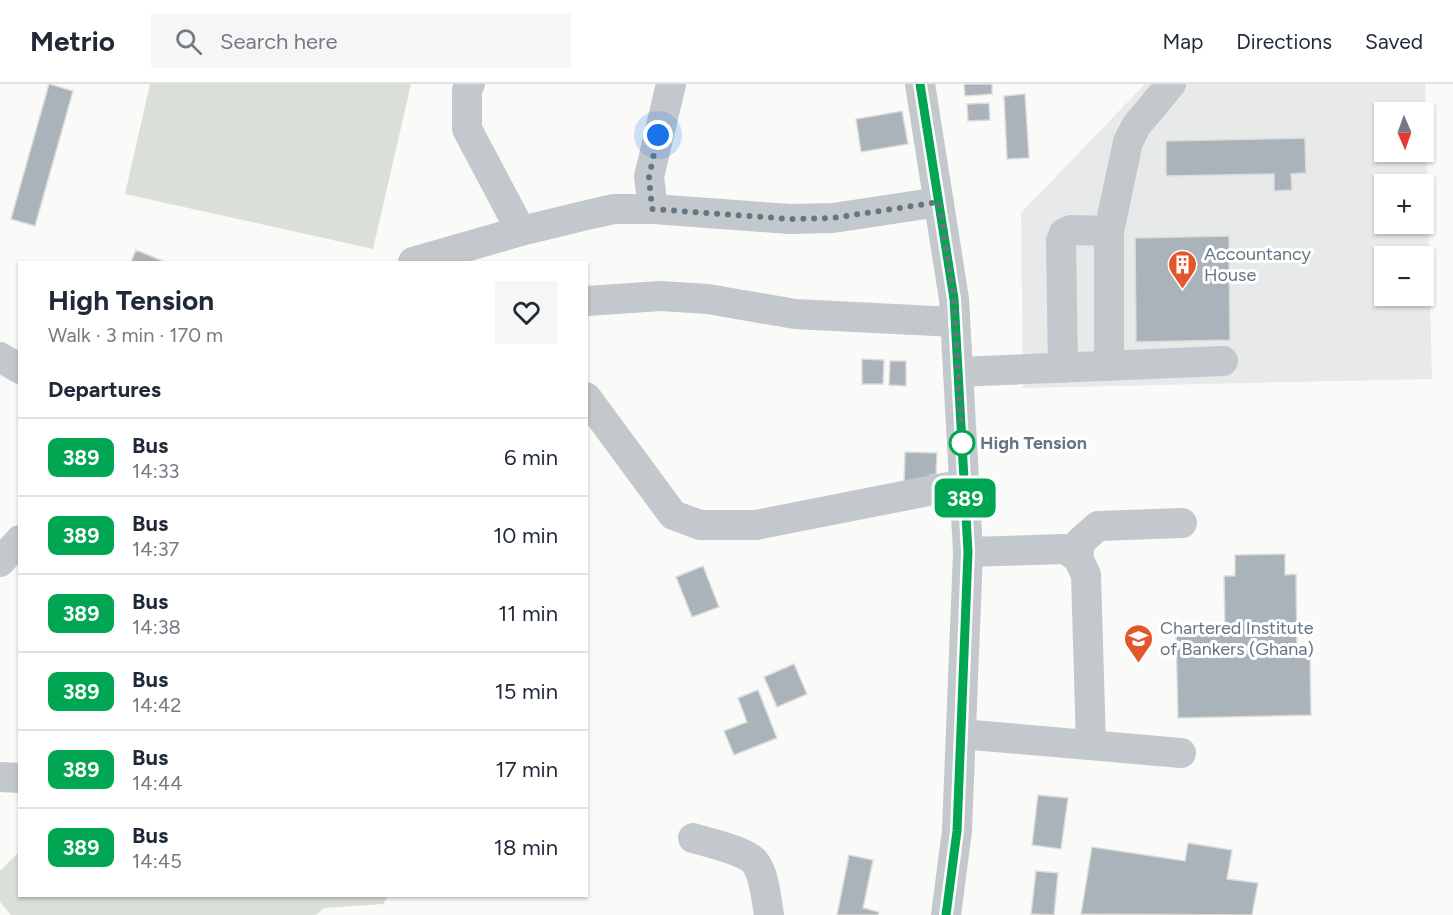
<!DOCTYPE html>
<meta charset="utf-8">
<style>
body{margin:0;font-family:Figtree,sans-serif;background:#f6f6f7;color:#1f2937;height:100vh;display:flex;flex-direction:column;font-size:22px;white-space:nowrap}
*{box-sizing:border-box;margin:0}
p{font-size:20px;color:#747a83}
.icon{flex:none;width:33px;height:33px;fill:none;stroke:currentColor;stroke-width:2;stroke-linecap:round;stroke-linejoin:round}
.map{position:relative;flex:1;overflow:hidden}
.sheet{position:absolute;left:18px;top:177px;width:570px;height:636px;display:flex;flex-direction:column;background:#fff;border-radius:0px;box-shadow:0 2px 4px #0004}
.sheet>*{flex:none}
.badge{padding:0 12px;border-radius:9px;font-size:21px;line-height:39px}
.needle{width:39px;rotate:178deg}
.controls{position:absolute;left:1374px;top:18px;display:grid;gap:12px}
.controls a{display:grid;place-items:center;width:60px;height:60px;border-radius:0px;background:#fff;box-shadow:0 2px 4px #0004;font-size:30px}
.you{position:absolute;width:30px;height:30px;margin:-15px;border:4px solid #fff;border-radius:50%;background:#1a73e8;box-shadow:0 0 0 9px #1a73e833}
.map>.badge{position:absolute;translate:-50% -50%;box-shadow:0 0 0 3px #fff}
h2{padding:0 30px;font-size:22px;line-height:54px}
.round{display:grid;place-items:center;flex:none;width:63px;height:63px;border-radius:0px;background:#f6f6f7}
.overview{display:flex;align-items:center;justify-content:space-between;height:102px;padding:0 30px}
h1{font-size:28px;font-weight:700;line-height:45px}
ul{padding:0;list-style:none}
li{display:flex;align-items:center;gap:18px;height:78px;padding:0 30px;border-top:2px solid #e0e1e3}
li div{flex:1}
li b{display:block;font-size:22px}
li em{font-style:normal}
li .badge{min-width:66px;font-weight:700;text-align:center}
header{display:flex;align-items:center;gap:36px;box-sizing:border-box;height:84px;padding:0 30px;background:#fff;border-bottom:2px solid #e0e1e3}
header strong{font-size:28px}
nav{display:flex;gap:33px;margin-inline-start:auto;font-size:21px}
.search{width:420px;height:54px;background:#f6f6f7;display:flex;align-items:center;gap:15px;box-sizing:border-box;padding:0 21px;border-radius:0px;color:#747a83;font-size:22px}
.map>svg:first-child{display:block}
.built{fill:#e8e9e9;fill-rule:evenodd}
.green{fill:#dadfd7}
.building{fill:#aab3b9;stroke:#dcdcda;stroke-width:1.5}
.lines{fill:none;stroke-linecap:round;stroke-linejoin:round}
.minor{stroke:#c3c8cc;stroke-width:30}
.line-casing{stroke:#fff;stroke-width:14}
.line{stroke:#00a651;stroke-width:9}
.walk{stroke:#657683;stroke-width:6;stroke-dasharray:0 10.8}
.stop-dot{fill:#fff;stroke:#00a651;stroke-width:3}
.labels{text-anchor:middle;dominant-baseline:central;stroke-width:6;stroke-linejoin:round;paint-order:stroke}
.poi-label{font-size:18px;fill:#657683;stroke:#fff;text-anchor:start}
.stop-label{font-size:18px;font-weight:bold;fill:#657683;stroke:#fff;text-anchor:start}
</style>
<header>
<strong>Metrio</strong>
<div class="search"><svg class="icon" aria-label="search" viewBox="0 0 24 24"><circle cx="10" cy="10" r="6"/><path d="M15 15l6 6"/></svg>Search here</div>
<nav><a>Map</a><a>Directions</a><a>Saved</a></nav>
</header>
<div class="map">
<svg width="1453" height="831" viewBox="0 0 1453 831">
<rect width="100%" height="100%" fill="#fafaf8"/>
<path class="built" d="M1145,0H1425L1432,295L1023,304L1021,129ZM1384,28H1424V68H1384ZM1384,100H1424V140H1384ZM1384,172H1424V212H1384Z"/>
<g class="green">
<polygon points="150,0 411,0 373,165 125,110"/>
<polygon points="19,768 20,812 388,812 383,820 324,824 316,831 11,831 0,818 0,787"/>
</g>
<g class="building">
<polygon points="49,0 73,7 35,142 11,135"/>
<polygon points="964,0 992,0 992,10 965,12"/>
<polygon points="1025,10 1029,74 1007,75 1004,12"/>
<polygon points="989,19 990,36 968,37 967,20"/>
<polygon points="902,27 908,60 861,68 856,35"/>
<polygon points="1305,54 1306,89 1291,90 1292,106 1274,107 1274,90 1166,92 1166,57"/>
<polygon points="1229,152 1230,256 1136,258 1135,154"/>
<polygon points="136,166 165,178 131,178"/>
<polygon points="862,275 884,276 883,300 862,300"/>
<polygon points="890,277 906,277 906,302 889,301"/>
<polygon points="905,368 937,369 936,391 930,391 930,401 904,400"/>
<polygon points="1285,470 1285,491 1296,490 1297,573 1310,572 1311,631 1178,634 1176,543 1225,542 1224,492 1235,492 1235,471"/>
<polygon points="703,482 719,523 692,533 676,493"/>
<polygon points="794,580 807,610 777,623 764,593"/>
<polygon points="758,606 777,654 734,671 724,647 747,638 738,614"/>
<polygon points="1038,711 1068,714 1061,765 1032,761"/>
<polygon points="1188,759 1232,766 1227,795 1258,799 1252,831 1081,830 1092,763 1185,777"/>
<polygon points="849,771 873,776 863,824 879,828 878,831 837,831"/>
<polygon points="1036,787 1058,789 1054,831 1031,830"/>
</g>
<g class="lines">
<g class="minor">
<polyline points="470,0 467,6 467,45 521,147"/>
<polyline points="920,0 954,215 968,468 957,747 946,831"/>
<polyline points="653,125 790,135 833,134 939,118"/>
<polyline points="413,178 521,147 587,131 614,125 653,125 649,93 671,0"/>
<polyline points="586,217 661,212 708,215 795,230 955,238"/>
<polyline points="0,273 20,285"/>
<polyline points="1109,282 1109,147 1128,58 1136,42 1171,0"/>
<polyline points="1063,284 1061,157 1064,149 1071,146 1109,147"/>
<polyline points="958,288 1223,277"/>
<polyline points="586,313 673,431 700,441 756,441 964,400"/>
<polyline points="968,468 1065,465 1078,474 1086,491 1091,661"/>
<polyline points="1078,474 1080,458 1098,442 1182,439"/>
<polyline points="0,478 20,456"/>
<polyline points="961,650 1181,669"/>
<polyline points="0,693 20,694"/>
<path d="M693,754C709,759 743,766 754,777C765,790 766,815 769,831"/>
</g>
</g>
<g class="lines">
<defs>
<polyline id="line" points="920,0 954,215 968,468 957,747 946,831"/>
</defs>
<use href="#line" class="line-casing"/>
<use href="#line" class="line"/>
<polyline class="walk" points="658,51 649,93 652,125 790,135 833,134 939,118 954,215 962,359"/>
</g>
<defs>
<symbol id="building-pin" viewBox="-11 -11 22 30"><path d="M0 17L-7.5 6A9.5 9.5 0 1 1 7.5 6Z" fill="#e4572e" stroke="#fff"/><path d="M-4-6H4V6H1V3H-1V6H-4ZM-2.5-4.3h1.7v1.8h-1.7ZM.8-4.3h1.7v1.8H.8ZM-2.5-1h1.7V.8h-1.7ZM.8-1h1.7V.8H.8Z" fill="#fff"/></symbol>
<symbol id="university-pin" viewBox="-11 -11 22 30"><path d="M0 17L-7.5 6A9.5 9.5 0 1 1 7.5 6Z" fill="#e4572e" stroke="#fff"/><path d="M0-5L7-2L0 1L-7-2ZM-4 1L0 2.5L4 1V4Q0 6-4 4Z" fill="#fff"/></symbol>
</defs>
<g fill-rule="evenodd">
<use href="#building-pin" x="1166" y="164" width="33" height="45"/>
<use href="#university-pin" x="1122" y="538" width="33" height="45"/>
</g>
<circle class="stop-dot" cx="962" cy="359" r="12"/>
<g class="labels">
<g class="poi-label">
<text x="1204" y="170">Accountancy<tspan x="1204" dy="21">House</tspan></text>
<text x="1160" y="544">Chartered Institute<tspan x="1160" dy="21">of Bankers (Ghana)</tspan></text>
</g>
<g class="stop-label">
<text x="980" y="359">High Tension</text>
</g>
</g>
</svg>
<div class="controls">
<a><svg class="needle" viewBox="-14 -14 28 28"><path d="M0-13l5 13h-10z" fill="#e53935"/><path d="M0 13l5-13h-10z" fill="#747a83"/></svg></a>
<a>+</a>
<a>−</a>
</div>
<div class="you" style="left:658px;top:51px"></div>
<b class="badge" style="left:965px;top:414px;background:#00a651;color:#fff">389</b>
<section class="sheet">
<div class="overview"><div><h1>High Tension</h1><p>Walk · 3 min · 170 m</p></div><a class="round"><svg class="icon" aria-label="heart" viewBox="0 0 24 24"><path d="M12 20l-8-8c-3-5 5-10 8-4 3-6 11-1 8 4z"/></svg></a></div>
<h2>Departures</h2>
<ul>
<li><span class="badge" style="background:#00a651;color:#fff">389</span><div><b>Bus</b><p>14:33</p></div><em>6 min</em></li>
<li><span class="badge" style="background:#00a651;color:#fff">389</span><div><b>Bus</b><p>14:37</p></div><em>10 min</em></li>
<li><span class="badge" style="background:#00a651;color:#fff">389</span><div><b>Bus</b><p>14:38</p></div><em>11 min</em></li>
<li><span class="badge" style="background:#00a651;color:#fff">389</span><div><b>Bus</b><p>14:42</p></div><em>15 min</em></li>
<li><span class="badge" style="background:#00a651;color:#fff">389</span><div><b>Bus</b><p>14:44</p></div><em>17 min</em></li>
<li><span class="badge" style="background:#00a651;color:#fff">389</span><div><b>Bus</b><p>14:45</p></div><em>18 min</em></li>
</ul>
</section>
</div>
